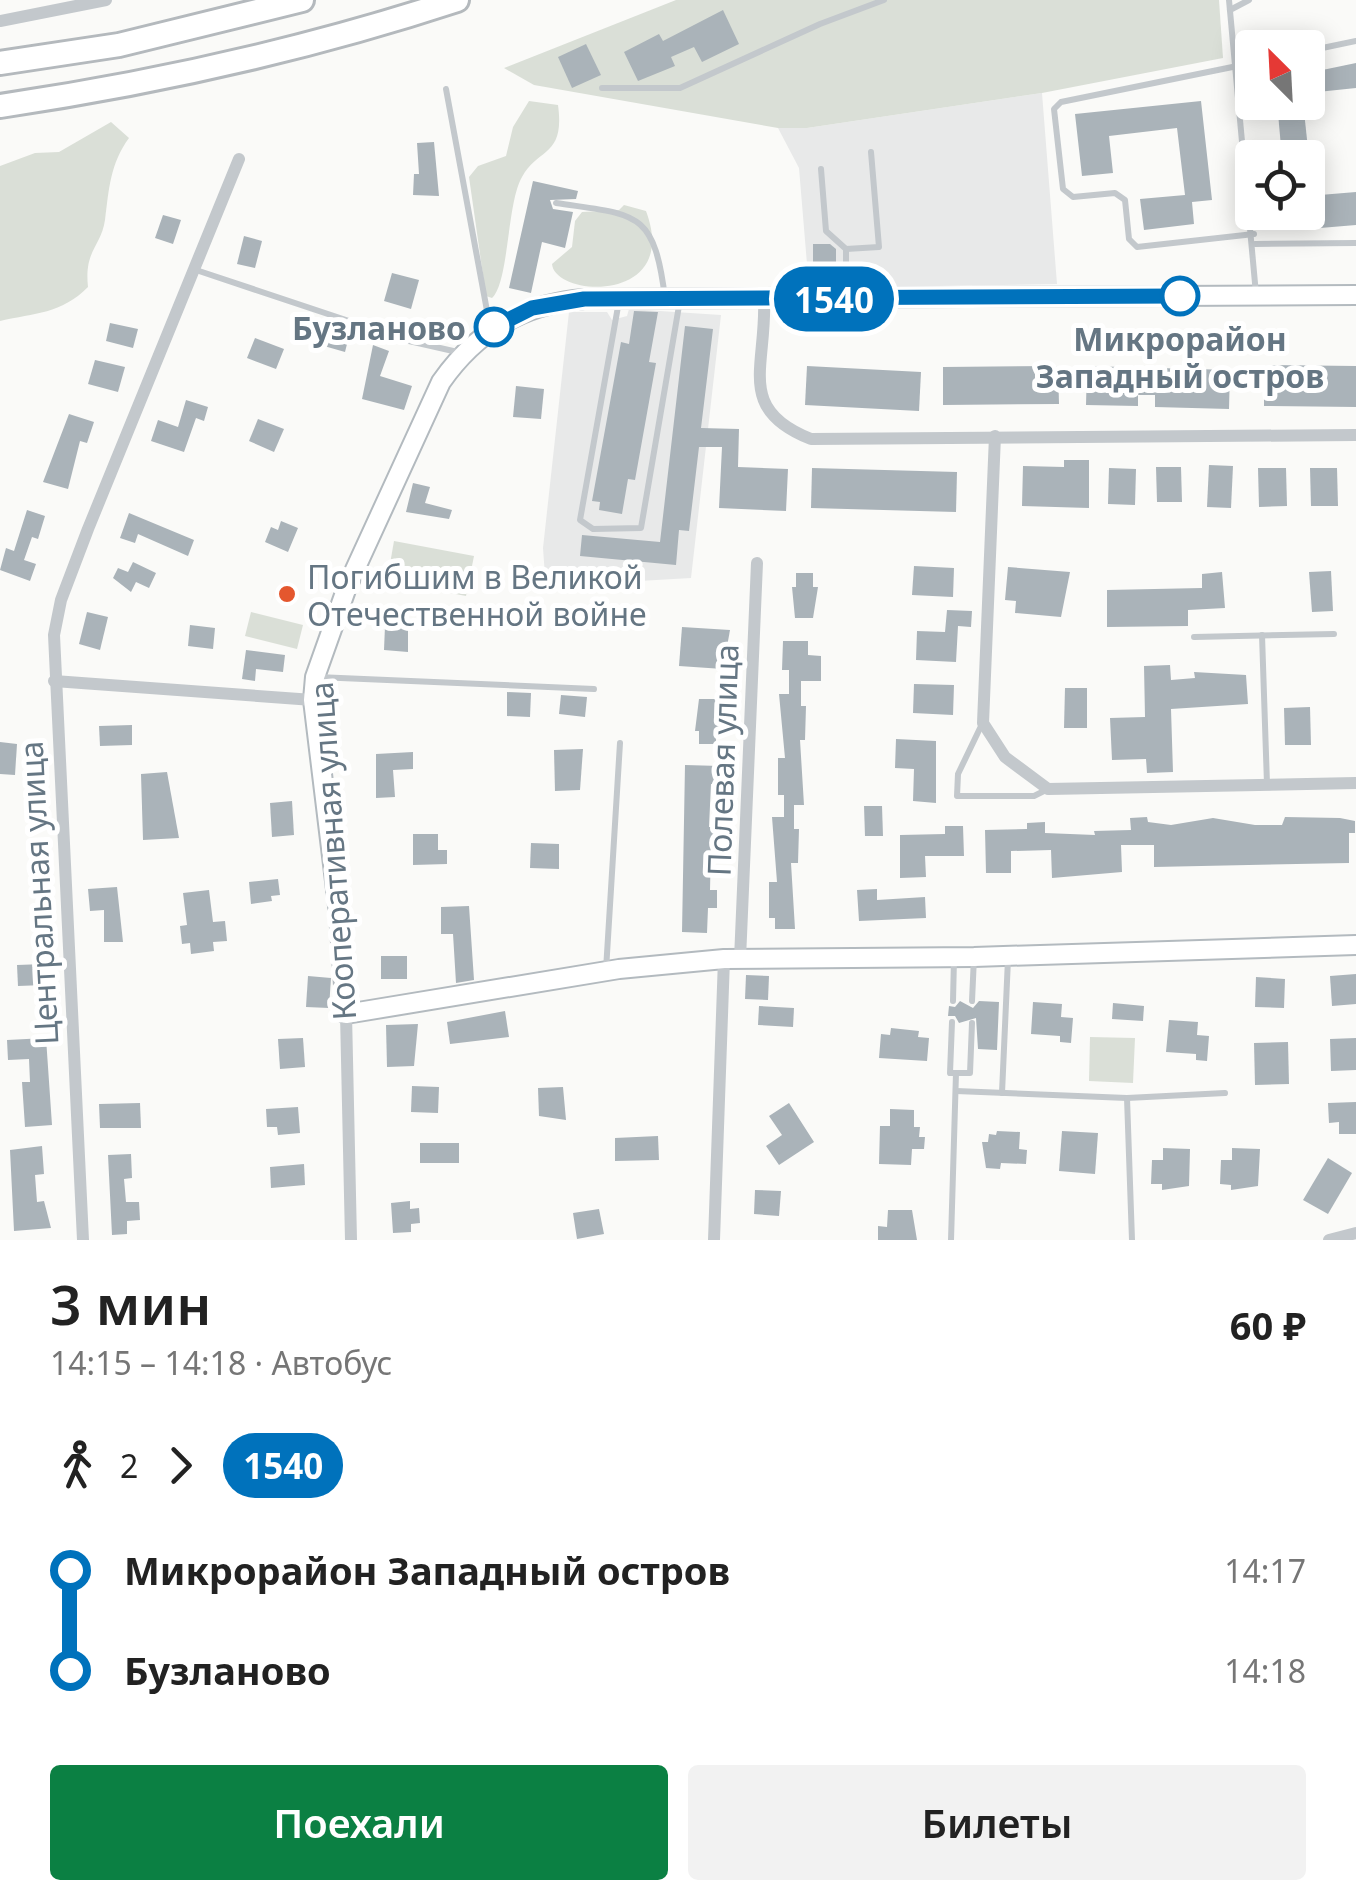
<!DOCTYPE html>
<html lang="ru">
<meta charset="utf-8">
<style>
body{margin:0;font-family:"Noto Sans",sans-serif;background:#f2f2f2;color:#222;height:100vh;display:flex;flex-direction:column;font-size:38px;white-space:nowrap}
*{box-sizing:border-box;margin:0}
p{font-size:32px;color:#767676}
.icon{flex:none;width:55px;height:55px;fill:none;stroke:currentColor;stroke-width:2;stroke-linecap:round;stroke-linejoin:round}
.map{position:relative;height:1240px;overflow:hidden}
.details{display:flex;flex-direction:column;background:#fff;flex:1}
.details>*{flex:none}
.badge{padding:0 20px;border-radius:32px;font-size:35px;line-height:65px}
.needle{width:65px;rotate:336deg}
.fabs{position:absolute;left:1235px;top:30px;display:grid;gap:20px}
.fabs a{display:grid;place-items:center;width:90px;height:90px;border-radius:10px;background:#fff;box-shadow:0 5px 25px #0003;font-size:50px}
.map>.badge{position:absolute;translate:-50% -50%;box-shadow:0 0 0 5px #fff}
.legs{display:flex;align-items:center;gap:15px;height:110px;padding:0 50px;font-size:32px}
.legs p{margin-inline-start:auto}
.head{display:flex;align-items:center;justify-content:space-between;height:170px;padding:0 50px}
h1{font-size:55px;font-weight:600;line-height:75px}
.action{display:flex;gap:20px;margin-top:auto;padding:20px 50px}
.action a{flex:1;height:115px;border-radius:10px;background:#0b8043;color:#fff;font-size:40px;font-weight:600;line-height:115px;text-align:center}
.action a+a{background:#f2f2f2;color:#222}
ul{padding:0 50px;list-style:none}
li{display:flex;align-items:center;gap:35px;height:100px;font-size:38px}
li i{display:grid;place-items:center;width:15px;height:100%;margin:0 12px;background:currentColor}
li i::after{content:'';width:25px;height:25px;margin:-12px;border:8px solid;border-radius:50%;background:#fff}
li p{margin-inline-start:auto}
li:first-child i{background:linear-gradient(#0000 50%,currentColor 0)}
li:last-child i{background:linear-gradient(currentColor 50%,#0000 0)}
.map>svg:first-child{display:block}
.built{fill:#e8e9e9}
.green{fill:#dadfd7}
.building{fill:#aab3b9}
.lines{fill:none;stroke-linecap:round;stroke-linejoin:round}
.secondary-casing{stroke:#b3babf;stroke-width:22}
.highway-casing{stroke:#b4b9bd;stroke-width:28}
.lane{stroke:#c3c8cc;stroke-width:6}
.street{stroke:#c3c8cc;stroke-width:12}
.secondary{stroke:#fff;stroke-width:18}
.highway{stroke:#fff;stroke-width:22}
.line-1-casing{stroke:#fff;stroke-width:22}
.line-1{stroke:#0072bc;stroke-width:15}
.stop-1-dot{fill:#fff;stroke:#0072bc;stroke-width:5}
.poi-dot{fill:#e4572e;stroke:#fff;stroke-width:4}
.labels{text-anchor:middle;dominant-baseline:central;stroke-width:10;stroke-linejoin:round;paint-order:stroke}
.stop-label{font-size:32px;font-weight:bold;fill:#657683;stroke:#fff;text-anchor:end}
.poi-label{font-size:32px;fill:#657683;stroke:#fff;text-anchor:start}
.street-label{font-size:32px;fill:#657683;stroke:#fff}
</style>
<div class="map">
<svg width="1356" height="1240" viewBox="0 0 1356 1240">
<rect width="100%" height="100%" fill="#fafaf8"/>
<g class="built">
<polygon points="1042,93 1057,284 809,288 799,168 778,128 807,128"/>
<polygon points="629,309 721,315 691,578 639,581 545,576 543,548 569,312 607,312 612,320 627,316"/>
</g>
<g class="green">
<polygon points="676,0 1219,0 1223,58 1042,93 807,128 778,128 534,85 504,68"/>
<path d="M529,101L558,105C565,157 539,147 522,177C507,202 509,283 492,298L486,296L469,177L478,166L506,156L513,127Z"/>
<path d="M111,122L129,138C110,164 109,189 105,220C101,247 84,250 88,287C61,314 35,313 0,321V166L35,153L59,152Z"/>
<path d="M624,205L646,211C681,304 555,298 552,264L572,247L575,221L582,212L619,210Z"/>
<polygon points="394,541 474,556 466,596 387,581"/>
<polygon points="251,612 303,625 297,649 245,636"/>
<polygon points="1090,1037 1135,1038 1133,1083 1089,1081"/>
</g>
<g class="building">
<polygon points="723,10 739,44 702,62 694,47 671,57 675,66 638,81 624,52 659,34 663,41"/>
<polygon points="586,44 601,75 572,88 558,57"/>
<polygon points="1356,63 1356,88 1308,93 1308,73"/>
<polygon points="1201,101 1212,200 1192,202 1194,224 1144,230 1140,199 1185,195 1177,128 1109,136 1113,173 1082,176 1075,114"/>
<polygon points="1277,102 1303,102 1309,158 1282,158"/>
<polygon points="434,142 439,196 413,195 414,174 419,174 417,143"/>
<polygon points="533,181 578,191 576,199 550,200 553,209 573,212 565,248 542,242 531,293 509,288"/>
<polygon points="1356,192 1356,225 1308,229 1308,196"/>
<polygon points="163,215 181,220 173,244 155,238"/>
<polygon points="244,236 262,241 255,268 237,264"/>
<polygon points="813,244 830,244 836,249 836,275 813,276"/>
<polygon points="392,273 419,280 411,309 384,301"/>
<polygon points="634,311 658,312 649,362 656,363 635,480 628,479 622,514 599,510 600,502 592,501 621,342 629,344"/>
<polygon points="110,323 138,329 133,348 106,341"/>
<polygon points="323,325 350,332 345,352 317,344"/>
<polygon points="685,326 713,329 701,428 739,429 738,467 788,469 786,511 719,508 722,447 699,447 689,531 679,530 676,565 580,556 582,535 660,542"/>
<polygon points="255,338 284,349 276,369 247,358"/>
<polygon points="373,345 389,351 380,376 412,386 404,410 362,399"/>
<polygon points="95,360 125,367 118,392 88,384"/>
<polygon points="1264,365 1356,366 1356,407 1264,406"/>
<polygon points="807,366 921,372 919,411 805,405"/>
<polygon points="1058,366 1059,404 943,405 943,367"/>
<polygon points="1087,366 1230,370 1229,409 1155,407 1155,395 1138,395 1138,406 1086,405"/>
<polygon points="516,386 544,389 541,419 513,417"/>
<polygon points="186,400 208,407 204,421 196,418 184,452 151,441 158,420 178,427"/>
<polygon points="69,414 94,422 87,443 80,441 68,489 43,482"/>
<polygon points="258,419 284,429 274,452 249,441"/>
<polygon points="1064,460 1089,460 1089,508 1022,506 1023,466 1064,467"/>
<polygon points="1209,465 1233,466 1231,508 1207,507"/>
<polygon points="1156,467 1181,467 1182,502 1157,502"/>
<polygon points="812,468 957,472 956,512 811,508"/>
<polygon points="1109,468 1136,469 1135,505 1108,504"/>
<polygon points="1258,468 1286,468 1287,506 1259,507"/>
<polygon points="1310,468 1337,468 1338,506 1311,506"/>
<polygon points="413,483 430,487 425,503 452,510 449,519 406,512"/>
<polygon points="27,510 45,516 38,539 32,537 24,560 36,564 30,581 0,570 6,548 14,551"/>
<polygon points="129,513 194,540 188,556 138,534 135,543 120,538"/>
<polygon points="281,521 298,528 288,552 265,542 271,527 278,530"/>
<polygon points="133,562 156,573 149,588 136,582 131,592 113,578 118,568 128,572"/>
<polygon points="914,566 954,568 953,597 912,595"/>
<polygon points="1008,567 1070,572 1061,617 1015,613 1016,601 1005,600"/>
<polygon points="1331,571 1333,611 1312,612 1309,572"/>
<polygon points="1222,572 1225,608 1188,610 1188,626 1107,627 1107,590 1202,588 1202,574"/>
<polygon points="796,573 813,573 813,587 818,587 813,618 795,618 792,587 796,587"/>
<polygon points="947,610 972,611 971,627 958,626 956,662 916,660 917,631 945,632"/>
<polygon points="87,612 108,617 100,650 79,644"/>
<polygon points="190,625 215,628 213,649 188,646"/>
<polygon points="385,626 408,627 408,652 384,650"/>
<polygon points="682,627 730,630 723,669 679,666"/>
<polygon points="783,641 808,641 808,655 821,656 821,681 801,681 801,706 806,706 805,740 800,740 804,805 794,805 794,829 799,829 798,863 791,863 795,929 775,929 775,918 769,918 769,882 777,882 772,817 784,817 784,795 778,795 778,758 785,758 779,694 789,694 789,670 782,670"/>
<polygon points="246,650 285,655 283,672 256,669 255,681 242,679"/>
<polygon points="1170,665 1171,680 1195,678 1194,672 1246,675 1248,704 1171,709 1173,772 1147,773 1146,759 1112,760 1110,718 1145,717 1144,666"/>
<polygon points="914,684 954,685 953,715 913,713"/>
<polygon points="1065,688 1087,688 1087,728 1064,728"/>
<polygon points="507,692 531,693 530,717 507,716"/>
<polygon points="561,695 587,697 585,717 559,714"/>
<polygon points="699,699 717,699 722,731 716,731 716,744 699,744 699,731 695,731"/>
<polygon points="1310,707 1311,745 1285,745 1284,708"/>
<polygon points="132,725 132,745 100,746 99,726"/>
<polygon points="896,739 936,741 936,803 913,801 914,769 895,768"/>
<polygon points="0,742 17,744 15,775 0,774"/>
<polygon points="583,749 580,790 555,791 554,750"/>
<polygon points="413,752 413,769 393,770 395,797 376,798 376,754"/>
<polygon points="685,765 720,766 719,784 711,784 709,827 720,827 720,845 711,845 710,890 717,890 717,908 708,908 707,933 682,932"/>
<polygon points="167,772 179,838 143,840 141,774"/>
<polygon points="292,801 294,835 272,837 270,803"/>
<polygon points="864,806 882,806 883,836 865,836"/>
<polygon points="1147,817 1148,822 1171,825 1213,818 1255,825 1282,825 1285,817 1340,818 1355,821 1355,833 1349,833 1349,863 1154,867 1154,845 1121,845 1122,872 1052,878 1051,850 1011,851 1011,873 986,873 985,830 1027,829 1027,823 1045,822 1045,833 1095,835 1094,831 1131,830 1130,818"/>
<polygon points="945,826 963,826 964,856 925,856 926,877 900,878 900,835 945,834"/>
<polygon points="413,834 438,834 438,850 447,850 447,864 413,865"/>
<polygon points="531,843 559,844 559,869 530,868"/>
<polygon points="278,879 280,895 271,896 272,901 251,904 249,882"/>
<polygon points="117,887 123,942 104,942 104,910 90,911 88,889"/>
<polygon points="877,889 877,900 925,897 926,918 859,921 857,890"/>
<polygon points="209,890 213,922 225,921 227,941 213,942 214,951 191,954 190,943 182,944 180,926 187,925 183,893"/>
<polygon points="469,906 474,980 456,983 453,934 441,934 441,907"/>
<rect x="381" y="956" width="26" height="23"/>
<polygon points="44,964 44,985 18,986 17,965"/>
<polygon points="1356,974 1356,1004 1332,1006 1330,976"/>
<polygon points="746,975 769,976 768,1000 745,999"/>
<polygon points="308,976 331,978 329,1008 306,1007"/>
<polygon points="1256,977 1285,979 1284,1008 1255,1007"/>
<polygon points="960,1001 973,1008 979,1001 999,1002 997,1050 978,1049 976,1018 959,1023 955,1016 948,1016 949,1006 955,1007"/>
<polygon points="1033,1002 1062,1004 1061,1017 1073,1018 1071,1043 1060,1042 1060,1036 1031,1034"/>
<polygon points="1113,1003 1144,1006 1143,1021 1112,1019"/>
<polygon points="759,1006 794,1008 793,1027 758,1025"/>
<polygon points="505,1011 509,1037 450,1044 447,1022"/>
<polygon points="1169,1020 1198,1022 1197,1035 1209,1036 1207,1061 1196,1060 1196,1054 1166,1052"/>
<polygon points="418,1024 414,1066 387,1067 386,1025"/>
<polygon points="891,1028 919,1031 918,1037 929,1038 927,1061 879,1058 881,1034 890,1035"/>
<polygon points="46,1038 52,1125 25,1127 22,1082 30,1082 29,1059 8,1060 7,1040"/>
<polygon points="303,1038 305,1067 280,1069 278,1039"/>
<polygon points="1356,1038 1356,1070 1331,1071 1330,1039"/>
<polygon points="1288,1042 1289,1084 1255,1085 1254,1043"/>
<polygon points="412,1086 439,1087 438,1113 411,1112"/>
<polygon points="563,1087 566,1120 539,1116 538,1088"/>
<polygon points="1356,1102 1356,1134 1339,1134 1339,1122 1329,1123 1328,1103"/>
<polygon points="140,1103 141,1128 100,1128 99,1104"/>
<polygon points="789,1103 814,1142 779,1165 766,1146 782,1135 769,1116"/>
<polygon points="298,1107 300,1133 278,1135 277,1127 267,1127 266,1109"/>
<polygon points="890,1109 914,1110 914,1127 920,1127 919,1137 925,1137 924,1149 912,1149 911,1165 879,1164 880,1126 890,1126"/>
<polygon points="997,1131 1020,1132 1019,1149 1027,1150 1026,1164 1001,1163 1000,1169 986,1168 982,1142 988,1142 989,1134 996,1135"/>
<polygon points="1062,1131 1098,1133 1095,1174 1059,1171"/>
<polygon points="658,1136 659,1160 615,1161 615,1138"/>
<rect x="420" y="1143" width="39" height="20"/>
<polygon points="42,1146 44,1174 35,1175 37,1202 44,1201 51,1228 14,1231 10,1150"/>
<polygon points="1163,1148 1190,1149 1189,1186 1162,1190 1162,1184 1151,1184 1152,1160 1163,1160"/>
<polygon points="1232,1148 1260,1149 1258,1186 1231,1190 1231,1185 1220,1184 1221,1160 1232,1160"/>
<polygon points="131,1154 132,1178 124,1179 126,1202 139,1202 140,1220 127,1221 127,1234 112,1235 108,1155"/>
<polygon points="1328,1158 1352,1173 1328,1214 1303,1200"/>
<polygon points="304,1164 305,1185 271,1188 270,1167"/>
<polygon points="755,1190 781,1191 779,1216 754,1214"/>
<polygon points="410,1201 410,1209 419,1208 420,1223 411,1224 411,1232 393,1233 391,1203"/>
<polygon points="599,1209 604,1234 577,1239 573,1213"/>
<polygon points="888,1210 912,1210 917,1240 878,1240 878,1226 887,1227"/>
</g>
<g class="lines">
<defs>
<path id="secondary" d="M1356,295L584,299C522,304 476,332 441,382L347,587L315,677L313,700L339,914L346,1014L619,969L724,959L974,957L1356,945"/>
<g id="highway">
<polyline points="0,63 119,45 302,0"/>
<path d="M0,106C155,83 308,49 457,0"/>
</g>
</defs>
<use href="#secondary" class="secondary-casing"/>
<use href="#highway" class="highway-casing"/>
<g class="lane">
<polyline points="1229,0 1256,294"/>
<polyline points="1230,10 1249,0"/>
<polyline points="1308,51 1356,41"/>
<polyline points="1252,63 1061,102 1054,109 1063,189 1073,197 1115,193 1125,200 1129,239 1137,247 1254,234"/>
<polyline points="602,88 680,88 820,24 884,0"/>
<polyline points="446,89 490,327"/>
<polyline points="821,169 826,231 846,249 846,293"/>
<path d="M556,203C636,215 654,209 665,298"/>
<polyline points="1255,244 1356,243"/>
<polyline points="846,249 879,247 871,152"/>
<polyline points="196,270 409,341 462,353"/>
<polyline points="619,301 580,520 593,529 641,528 680,300"/>
<polyline points="1262,635 1267,784"/>
<polyline points="1194,637 1334,634"/>
<polyline points="317,677 594,689"/>
<polyline points="982,724 958,774 957,796 1034,796 1048,789"/>
<polyline points="606,970 620,743"/>
<polyline points="953,1001 954,959"/>
<polyline points="972,1001 974,957"/>
<polyline points="952,1022 950,1073 970,1073 972,1023"/>
<polyline points="956,1091 1127,1098 1225,1093"/>
<polyline points="1002,1093 1008,959"/>
<polyline points="1127,1098 1132,1240"/>
<polyline points="951,1240 956,1073"/>
</g>
<g class="street">
<polyline points="0,21 106,0"/>
<path d="M764,300C767,366 735,409 811,439L1356,435"/>
<polyline points="995,436 983,723 1005,757 1048,789 1356,783"/>
<polyline points="54,681 313,700"/>
<polyline points="740,959 757,563"/>
<polyline points="346,1014 351,1240"/>
<polyline points="83,1240 54,635 61,600 88,529 239,159"/>
<polyline points="714,1240 724,959"/>
<polyline points="1329,1240 1356,1233"/>
</g>
<use href="#secondary" class="secondary"/>
<use href="#highway" class="highway"/>
</g>
<g class="lines">
<defs>
<polyline id="line-1" points="494,327 532,308 584,299 1180,296"/>
</defs>
<use href="#line-1" class="line-1-casing"/>
<use href="#line-1" class="line-1"/>
</g>
<g class="stop-1-dot">
<circle cx="1180" cy="296" r="18"/>
<circle cx="494" cy="327" r="18"/>
</g>
<circle class="poi-dot" cx="287" cy="594" r="10"/>
<g class="labels">
<g class="stop-label">
<text x="466" y="327">Бузланово</text>
<text x="1180" y="338" text-anchor="middle">Микрорайон<tspan x="1180" dy="37">Западный остров</tspan></text>
</g>
<g class="poi-label">
<text x="307" y="576">Погибшим в Великой<tspan x="307" dy="37">Отечественной войне</tspan></text>
</g>
<g class="street-label">
<text transform="translate(722 760) rotate(-88)">Полевая улица</text>
<text transform="translate(332 851) rotate(-94)">Кооперативная улица</text>
<text transform="translate(38 893) rotate(-93)">Центральная улица</text>
</g>
</g>
</svg>
<div class="fabs">
<a><svg class="needle" viewBox="-14 -14 28 28"><path d="M0-13l5 13h-10z" fill="#e53935"/><path d="M0 13l5-13h-10z" fill="#767676"/></svg></a>
<a><svg class="icon" aria-label="locate" viewBox="0 0 24 24"><circle cx="12" cy="12" r="6"/><path d="M12 2v4M12 18v4M2 12h4M18 12h4"/></svg></a>
</div>
<b class="badge" style="left:834px;top:299px;background:#0072bc;color:#fff">1540</b>
</div>
<section class="details">
<div class="head"><div><h1>3 мин</h1><p>14:15 – 14:18 · Автобус</p></div><b>60 ₽</b></div>
<div class="legs"><svg class="icon" aria-label="walk" viewBox="0 0 24 24"><circle cx="13" cy="4" r="2"/><path d="M13 8l-2 6 4 7M11 14l-3 7M7 12l3-4h3l4 4"/></svg>2<svg class="icon" aria-label="forward" viewBox="0 0 24 24"><path d="M9 5l7 7-7 7"/></svg><b class="badge" style="background:#0072bc;color:#fff">1540</b></div>
<ul>
<li><i style="color:#0072bc"></i><b>Микрорайон Западный остров</b><p>14:17</p></li>
<li><i style="color:#0072bc"></i><b>Бузланово</b><p>14:18</p></li>
</ul>
<div class="action"><a>Поехали</a><a>Билеты</a></div>
</section>
